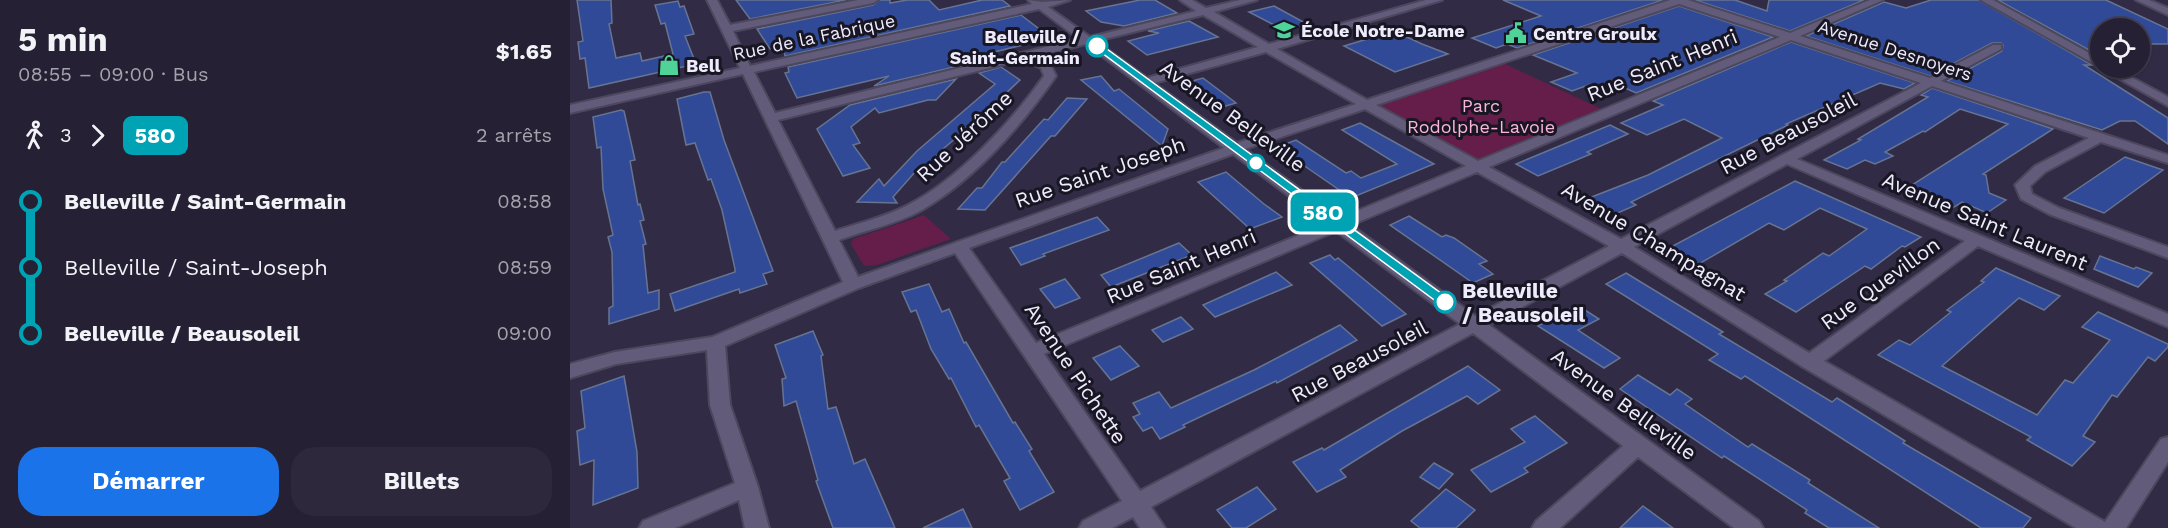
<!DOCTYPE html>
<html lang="fr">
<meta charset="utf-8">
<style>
body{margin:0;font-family:"Work Sans",sans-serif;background:#2d283c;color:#f1f3f6;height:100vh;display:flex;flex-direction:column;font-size:22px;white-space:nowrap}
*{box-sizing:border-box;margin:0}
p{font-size:20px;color:#a3a3ac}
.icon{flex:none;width:33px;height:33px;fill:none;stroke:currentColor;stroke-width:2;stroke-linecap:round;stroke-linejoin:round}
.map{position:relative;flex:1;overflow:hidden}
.side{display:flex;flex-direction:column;background:#252034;width:570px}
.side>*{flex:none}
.badge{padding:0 12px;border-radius:9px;font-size:21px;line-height:39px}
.buttons{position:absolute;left:1520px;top:18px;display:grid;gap:12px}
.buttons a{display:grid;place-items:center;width:60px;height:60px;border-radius:50%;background:#252034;box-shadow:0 2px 4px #0004,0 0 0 2px #423e4f;font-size:30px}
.map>.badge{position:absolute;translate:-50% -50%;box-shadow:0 0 0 3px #fff}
.legs{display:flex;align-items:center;gap:9px;height:66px;padding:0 18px;font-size:20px}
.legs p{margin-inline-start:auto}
.summary{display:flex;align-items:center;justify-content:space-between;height:102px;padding:0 18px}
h1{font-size:33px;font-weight:700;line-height:45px}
.button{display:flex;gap:12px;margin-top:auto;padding:12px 18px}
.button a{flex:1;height:69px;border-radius:24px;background:#1a73e8;color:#fff;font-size:24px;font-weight:700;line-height:69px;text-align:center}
.button a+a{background:#2d283c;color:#f1f3f6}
ul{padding:0 18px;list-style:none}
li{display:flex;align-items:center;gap:21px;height:66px;font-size:22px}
li i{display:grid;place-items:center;width:9px;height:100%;margin:0 8px;background:currentColor}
li i::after{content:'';width:15px;height:15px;margin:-8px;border:4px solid;border-radius:50%;background:#252034}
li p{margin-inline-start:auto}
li:first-child i{background:linear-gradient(#0000 50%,currentColor 0)}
li:last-child i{background:linear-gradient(currentColor 50%,#0000 0)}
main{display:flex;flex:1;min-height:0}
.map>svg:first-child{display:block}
.green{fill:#651d4a}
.building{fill:#304a97;stroke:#677491;stroke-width:1.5}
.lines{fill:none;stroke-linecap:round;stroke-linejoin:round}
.minor-casing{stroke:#4c475d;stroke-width:4}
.tertiary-casing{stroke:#4c475d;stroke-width:4}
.minor{fill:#625c7a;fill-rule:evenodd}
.tertiary{fill:#625c7a;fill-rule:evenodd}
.line-1{fill:#00a3b4;stroke:#fff;stroke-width:1.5}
.stop-1-dot{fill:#fff;stroke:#00a3b4;stroke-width:3}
.labels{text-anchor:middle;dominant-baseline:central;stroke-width:6;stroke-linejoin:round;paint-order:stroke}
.far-poi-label{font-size:18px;font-weight:bold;fill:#eeebfd;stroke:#181622;text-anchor:start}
.far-stop-label{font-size:18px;font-weight:bold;fill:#eeebfd;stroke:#181622;text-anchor:end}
.far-street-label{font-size:18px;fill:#eeebfd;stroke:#181622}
.far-park-label{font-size:18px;fill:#fbb4da;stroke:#181622}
.street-label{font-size:21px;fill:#eeebfd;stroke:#181622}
.stop-label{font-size:21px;font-weight:bold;fill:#eeebfd;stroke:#181622;text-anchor:start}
</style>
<main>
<section class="side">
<div class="summary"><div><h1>5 min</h1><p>08:55 – 09:00 · Bus</p></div><b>$1.65</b></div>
<div class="legs"><svg class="icon" aria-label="walk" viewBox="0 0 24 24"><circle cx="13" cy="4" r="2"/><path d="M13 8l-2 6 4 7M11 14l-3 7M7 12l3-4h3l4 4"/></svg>3<svg class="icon" aria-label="forward" viewBox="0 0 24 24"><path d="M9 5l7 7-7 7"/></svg><b class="badge" style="background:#00a3b4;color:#fff">58O</b><p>2 arrêts</p></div>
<ul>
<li><i style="color:#00a3b4"></i><b>Belleville / Saint-Germain</b><p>08:58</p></li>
<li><i style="color:#00a3b4"></i><span>Belleville / Saint-Joseph</span><p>08:59</p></li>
<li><i style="color:#00a3b4"></i><b>Belleville / Beausoleil</b><p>09:00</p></li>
</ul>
<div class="button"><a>Démarrer</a><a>Billets</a></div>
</section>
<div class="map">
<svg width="1598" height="528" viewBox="0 0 1598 528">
<rect width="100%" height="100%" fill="#312b46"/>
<g class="green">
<polygon points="929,61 1038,112 909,166 796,105"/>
<polygon points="354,215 381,239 307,265 294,266 281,244 283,239"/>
</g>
<g class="building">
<polygon points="7,0 41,0 42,23 39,24 46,58 70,53 72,61 103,54 95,23 91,24 85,5 108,1 110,7 114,6 124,34 115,36 126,64 19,88 15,58 10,59 8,42 13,41"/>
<polygon points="166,0 276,0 180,19"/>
<polygon points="310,0 320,0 320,3 337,0 359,0 369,10 412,0 432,0 440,6 215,56 213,46 200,49 187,29 303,5"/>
<polygon points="570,0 585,0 607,13 554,26 531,22 516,11"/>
<polygon points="933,0 1093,0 947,48 937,44 926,48 902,38 971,16"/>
<polygon points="1125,0 1165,0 1197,11 1199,0 1294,0 1220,31"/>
<polygon points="1361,0 1409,0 1522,65 1514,65 1598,118 1598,144 1565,121 1550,121 1532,130 1377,81 1432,51 1433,45 1431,43 1422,43 1360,76 1236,36 1314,2 1336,8"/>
<polygon points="1428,0 1536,0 1598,29 1598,44 1569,44 1569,28 1530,28 1530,56"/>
<polygon points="704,6 737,24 714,30 679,12"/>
<polygon points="1109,6 1203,37 1066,93 1053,87 1041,92 1021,84 1002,91 981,82 1007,73 963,55"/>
<polygon points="451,15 481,38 412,55 418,59 304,86 319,76 227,98 215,73 219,72 218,67"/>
<polygon points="619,21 648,37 577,55 558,41 589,33 578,31"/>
<polygon points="824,31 852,44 878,54 825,72 774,46"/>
<polygon points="1221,42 1345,83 1334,89 1310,83 1216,124 1218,125 1061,202 1066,205 1041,216 1014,200 1078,175 1152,138 1114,119 1077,135 1051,123 1093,105 1083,101"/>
<polygon points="431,67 450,80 413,115 373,149 351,173 345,172 323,197 327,203 287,202 309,179 314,186 347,151 425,84 409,73"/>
<polygon points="531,76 544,91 549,89 598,129 592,146 511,80"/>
<polygon points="633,78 666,103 649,108 615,83"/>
<polygon points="386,79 366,100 358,100 309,113 305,108 281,127 290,143 283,145 300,168 273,176 247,129 280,105"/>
<polygon points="1362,88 1483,129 1413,174 1416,175 1419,193 1436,200 1417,213 1392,202 1381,209 1334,190 1438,124 1390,109 1355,132 1353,131 1315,152 1323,156 1305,164 1295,160 1277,169 1254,160 1291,140 1288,139 1358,97 1351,95"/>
<polygon points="134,92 140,92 154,140 203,271 193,274 197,284 170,293 169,289 105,311 100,294 165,272 165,269 152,210 141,179 138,180 125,143 116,145 107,99"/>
<polygon points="497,98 517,99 485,136 481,136 415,210 388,209 407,188 412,188 432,162 435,162 474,119 478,120"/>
<polygon points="51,110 54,111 65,160 60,161 68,205 70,204 74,220 70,221 76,244 73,245 78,293 89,290 89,309 39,324 39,308 43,306 42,252 38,237 43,235 33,189 31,147 27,148 23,117"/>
<polygon points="790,123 864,164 781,198 707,147 726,140 776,173 781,171 791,178 827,164 772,130"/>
<polygon points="1040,125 1058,134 1017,152 1021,154 968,176 946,164"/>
<polygon points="1555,157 1593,170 1534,213 1494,198"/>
<polygon points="656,172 694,204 712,217 680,229 628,182"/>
<polygon points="1225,181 1351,237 1335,247 1332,246 1301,269 1295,266 1226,312 1195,294 1217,281 1214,280 1253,253 1259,256 1297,229 1250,208 1214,230 1199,223 1129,264 1099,248"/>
<polygon points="839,216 872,237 876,235 884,238 917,261 909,264 923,274 903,283 820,225"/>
<polygon points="527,217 539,230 473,254 475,256 451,265 440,248"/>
<polygon points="609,243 622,255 541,287 531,275"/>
<polygon points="760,255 765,260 768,258 836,314 812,326 740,263"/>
<polygon points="1530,256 1564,269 1566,267 1582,273 1568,287 1524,269"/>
<polygon points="1426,268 1490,296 1474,310 1449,298 1372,366 1467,415 1495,380 1503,383 1540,340 1512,327 1528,312 1598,344 1598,347 1585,361 1578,357 1547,397 1542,395 1513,436 1525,442 1502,466 1457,440 1461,437 1308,355 1329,340 1340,345 1381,312 1377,310 1414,282 1411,281"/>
<polygon points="706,272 722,285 645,317 633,305"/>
<polygon points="1056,273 1153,332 1149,334 1262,402 1267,398 1335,441 1333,443 1461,518 1453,528 1411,528 1175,376 1171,379 1139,360 1148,354 1036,284"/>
<polygon points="495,279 510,298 485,308 470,289"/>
<polygon points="359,284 372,312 379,309 394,343 396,342 443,423 445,422 462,449 459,451 484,492 450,510 434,481 440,478 409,425 406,427 381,378 379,379 361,349 346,310 341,312 332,292"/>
<polygon points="1007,305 1029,319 1008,330 1050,358 1034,368 968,326"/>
<polygon points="611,317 623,329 593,342 582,330"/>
<polygon points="770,325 787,340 707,383 706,381 613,425 615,427 590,439 582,427 573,431 563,417 570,414 563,403 589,392 601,408 684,370"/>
<polygon points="243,331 253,355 251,356 258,409 266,407 284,464 295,459 325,528 263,528 246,481 248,480 226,401 214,406 212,379 216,378 205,345"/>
<polygon points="550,346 569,366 541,380 523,358"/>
<polygon points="898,366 930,390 908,404 897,396 832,431 770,470 776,477 747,492 723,462 752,448 754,450"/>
<polygon points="1068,375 1100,395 1107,389 1122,399 1115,404 1178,447 1182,444 1240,480 1238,483 1309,528 1259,528 1235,513 1237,510 1154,456 1152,458 1050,389"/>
<polygon points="54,376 67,452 68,488 23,505 24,460 10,465 7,431 15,428 11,391"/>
<polygon points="965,416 997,443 954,468 958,472 921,492 901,470 955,442 941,429"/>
<polygon points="864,463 883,474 869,489 850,477"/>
<polygon points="687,487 706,509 676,528 662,528 647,510"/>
<polygon points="876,489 905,510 886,528 850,528 841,521"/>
<polygon points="1073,506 1103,528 1050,528"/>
<polygon points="393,509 402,528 353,528"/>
</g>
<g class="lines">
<defs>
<g id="minor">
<path d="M137,0H147L160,25L288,0H308L303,3L163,31L180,66L462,4L458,0L472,2L500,0L478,7L520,37L626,11L610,0H622L636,8L670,0H687L644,12L699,44L856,0H872L707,49L797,100L1100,0H1118L1220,33L1300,0H1313L1230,36L1360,78L1423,45H1431V49L1371,81L1598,155V163L1531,142L1475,172L1460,186L1462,194L1489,208L1598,247V258L1479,214L1451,199L1445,185L1465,166L1519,138L1362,86L1227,159L1598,314V327L1408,246L1254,361L1535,522L1591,439L1598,437V462L1556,528H1506L1233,367L1052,253L919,325L1189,521L1193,528H1164L1068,457L990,528H962L966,521L1053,446L903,333L581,507L595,528H570L563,517L542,528H509L513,521L552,501L385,253L289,288L155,346L160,405L188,487L199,528H175L169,500L105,528H69L73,521L165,483L140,405L137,350L46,364L0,378V364L45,352L142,337L273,282L173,74L0,113V105L170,68ZM1109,4L1210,37L908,161L806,105ZM469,9L509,39L205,113L184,72ZM633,15L688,47L577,78L526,41ZM1221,40L1351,83L1051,239L919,167ZM516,44L654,148L288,277L269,240C296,230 327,224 352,210C405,179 451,126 486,76L480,64L464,57ZM696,52L786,104L667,143L584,83ZM452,60L471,68L474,76C441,122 389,179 338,205C315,217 289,223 265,231L208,120ZM795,109L896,166L770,218L675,149ZM663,154L756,224L466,343L399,248ZM1217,164L1395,241L1239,353L1064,247ZM907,172L1039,246L905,316L781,225ZM766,231L890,324L570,491L474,354Z"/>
<polygon points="1566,0 1579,0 1598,8 1598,15"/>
</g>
<g id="tertiary">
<polygon points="1411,0 1423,0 1530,59 1530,67"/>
<polygon points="1530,68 1544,68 1598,97 1598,106"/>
</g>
</defs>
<use href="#minor" class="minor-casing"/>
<use href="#tertiary" class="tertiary-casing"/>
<use href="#minor" class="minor"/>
<use href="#tertiary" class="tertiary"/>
</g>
<polygon class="line-1" points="524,44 530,44 879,299 881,302 879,305 871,305 524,47"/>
<defs>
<symbol id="school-bare" viewBox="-9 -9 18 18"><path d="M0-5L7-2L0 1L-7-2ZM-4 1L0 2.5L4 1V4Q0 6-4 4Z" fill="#4fd399" stroke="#181622" stroke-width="2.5" paint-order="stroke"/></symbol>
<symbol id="civic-bare" viewBox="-9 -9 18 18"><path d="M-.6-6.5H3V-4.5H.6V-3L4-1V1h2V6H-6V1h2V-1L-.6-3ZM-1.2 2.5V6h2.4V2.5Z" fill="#4fd399" stroke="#181622" stroke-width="2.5" paint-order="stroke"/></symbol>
<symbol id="shop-bare" viewBox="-9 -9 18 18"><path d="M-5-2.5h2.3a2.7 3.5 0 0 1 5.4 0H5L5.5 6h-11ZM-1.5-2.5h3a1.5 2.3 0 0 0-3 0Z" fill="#4fd399" stroke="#181622" stroke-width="2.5" paint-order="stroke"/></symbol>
</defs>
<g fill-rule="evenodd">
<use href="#school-bare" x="699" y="15" width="30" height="30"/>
<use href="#civic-bare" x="931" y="18" width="30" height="30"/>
<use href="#shop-bare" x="84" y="50" width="30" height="30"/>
</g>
<g class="stop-1-dot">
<circle cx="527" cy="46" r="10"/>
<circle cx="686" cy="163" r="8"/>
<circle cx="875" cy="302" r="10"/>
</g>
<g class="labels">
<g class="far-poi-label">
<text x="731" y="30">École Notre-Dame</text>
<text x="963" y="33">Centre Groulx</text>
<text x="116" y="65">Bell</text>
</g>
<g class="far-stop-label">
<text x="510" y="36">Belleville /<tspan x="510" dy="21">Saint-Germain</tspan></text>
</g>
<g class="far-street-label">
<text transform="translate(244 37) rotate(-12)">Rue de la Fabrique</text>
<text transform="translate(1325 50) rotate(18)">Avenue Desnoyers</text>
</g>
<g class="far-park-label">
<text x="911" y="105">Parc<tspan x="911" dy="21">Rodolphe-Lavoie</tspan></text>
</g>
<g class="street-label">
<text transform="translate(1092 65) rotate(-22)">Rue Saint Henri</text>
<text transform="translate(663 116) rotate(36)">Avenue Belleville</text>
<text transform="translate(1218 133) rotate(-28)">Rue Beausoleil</text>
<text transform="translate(394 136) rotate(-43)">Rue Jérôme</text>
<text transform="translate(530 172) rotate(-19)">Rue Saint Joseph</text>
<text transform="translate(1415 221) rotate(23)">Avenue Saint Laurent</text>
<text transform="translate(1084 241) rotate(31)">Avenue Champagnat</text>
<text transform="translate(611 266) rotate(-23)">Rue Saint Henri</text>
<text transform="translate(1310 283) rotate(-36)">Rue Quevillon</text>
<text transform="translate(789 361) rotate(-28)">Rue Beausoleil</text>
<text transform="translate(506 373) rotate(56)">Avenue Pichette</text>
<text transform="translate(1054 404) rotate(36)">Avenue Belleville</text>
</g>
<g class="stop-label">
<text x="892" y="290">Belleville<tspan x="892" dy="24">/ Beausoleil</tspan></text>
</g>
</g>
</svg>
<div class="buttons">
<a><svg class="icon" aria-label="locate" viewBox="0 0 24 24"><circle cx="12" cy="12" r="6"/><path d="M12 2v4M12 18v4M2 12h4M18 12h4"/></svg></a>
</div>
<b class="badge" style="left:753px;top:212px;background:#00a3b4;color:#fff">58O</b>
</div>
</main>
